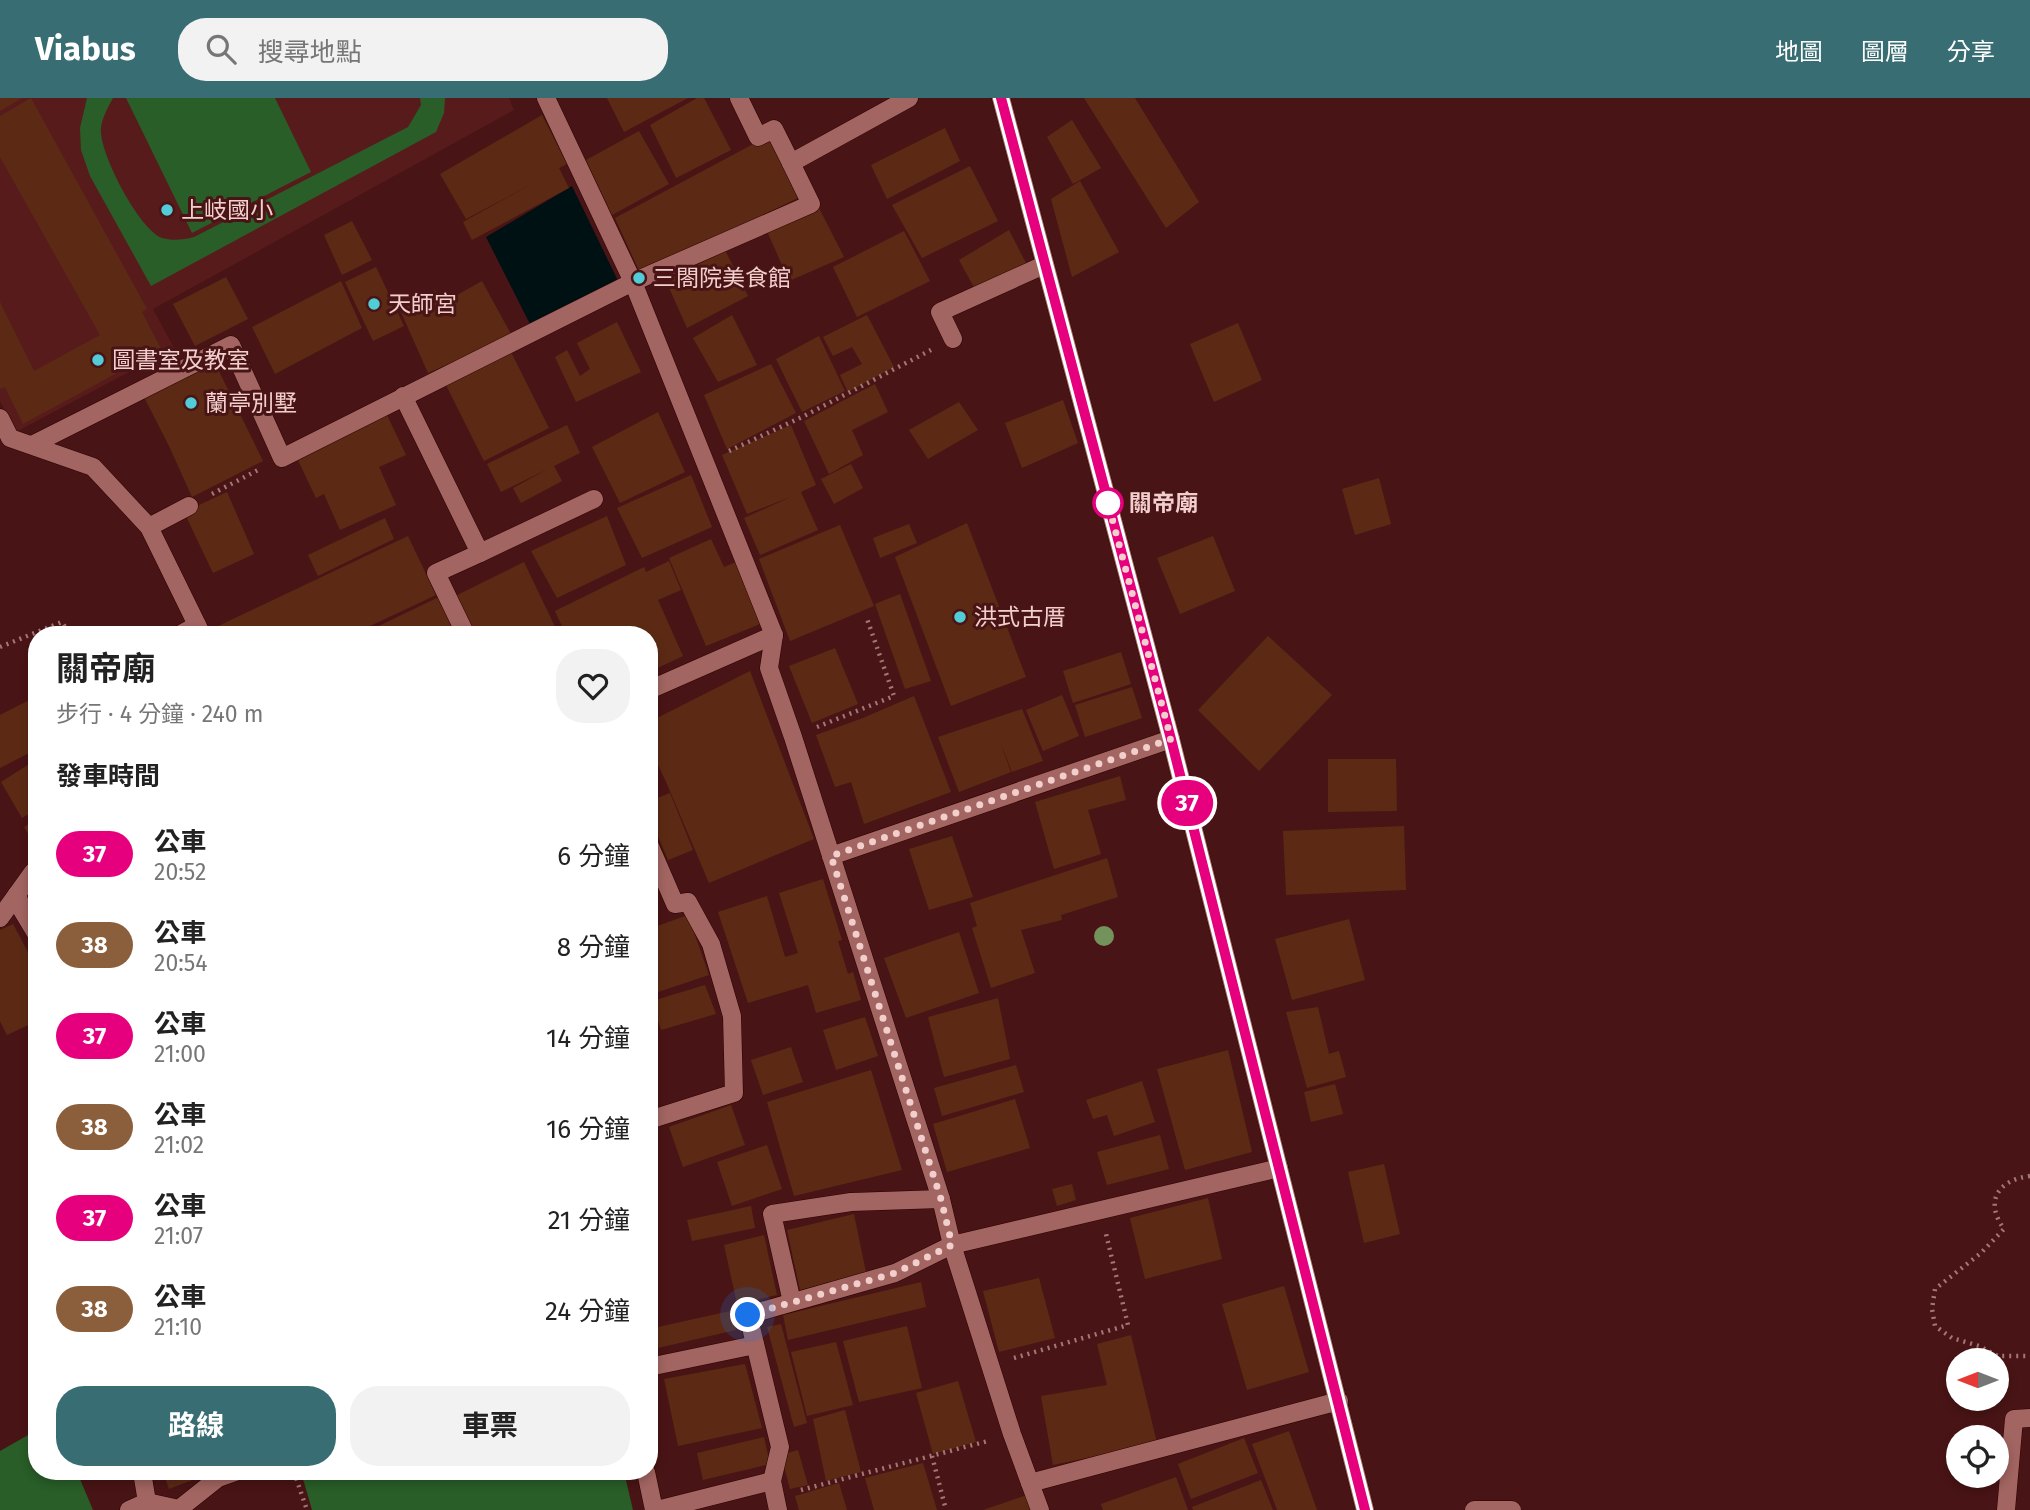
<!DOCTYPE html>
<html lang="zh-TW">
<meta charset="utf-8">
<style>
body{margin:0;font-family:"Fira Sans","Noto Sans TC",sans-serif;background:#f2f2f2;color:#222;height:100vh;display:flex;flex-direction:column;font-size:26px;white-space:nowrap}
*{box-sizing:border-box;margin:0}
p{font-size:23px;color:#767676}
.icon{flex:none;width:38px;height:38px;fill:none;stroke:currentColor;stroke-width:2;stroke-linecap:round;stroke-linejoin:round}
.map{position:relative;flex:1;overflow:hidden}
.drawer{position:absolute;left:28px;top:528px;width:630px;height:854px;display:flex;flex-direction:column;background:#fff;border-radius:28px;box-shadow:0 4px 10px #0003}
.drawer>*{flex:none}
.badge{padding:0 14px;border-radius:23px;font-size:24px;line-height:46px}
.needle{width:46px;rotate:270deg}
.fabs{position:absolute;left:1946px;top:1250px;display:grid;gap:14px}
.fabs a{display:grid;place-items:center;width:63px;height:63px;border-radius:50%;background:#fff;box-shadow:0 4px 10px #0003;font-size:35px}
.you{position:absolute;width:35px;height:35px;margin:-18px;border:5px solid #fff;border-radius:50%;background:#1a73e8;box-shadow:0 0 0 10px #1a73e833}
.map>.badge{position:absolute;translate:-50% -50%;box-shadow:0 0 0 4px #fff}
h2{padding:0 28px;font-size:26px;line-height:63px}
.round{display:grid;place-items:center;flex:none;width:74px;height:74px;border-radius:28px;background:#f2f2f2}
.overview{display:flex;align-items:center;justify-content:space-between;height:119px;padding:0 28px}
h1{font-size:33px;font-weight:700;line-height:52px}
.button{display:flex;gap:14px;margin-top:auto;padding:14px 28px}
.button a{flex:1;height:80px;border-radius:28px;background:#386e73;color:#fff;font-size:28px;font-weight:700;line-height:80px;text-align:center}
.button a+a{background:#f2f2f2;color:#222}
ul{padding:0;list-style:none}
li{display:flex;align-items:center;gap:21px;height:91px;padding:0 28px}
li div{flex:1}
li b{display:block;font-size:26px}
li em{font-style:normal}
li .badge{min-width:77px;font-weight:700;text-align:center}
header{display:flex;align-items:center;gap:42px;box-sizing:border-box;height:98px;padding:0 35px;background:#386e73;color:#fff}
header strong{font-size:33px}
nav{display:flex;gap:38px;margin-inline-start:auto;font-size:24px}
.search{width:490px;height:63px;background:#f2f2f2;display:flex;align-items:center;gap:18px;box-sizing:border-box;padding:0 24px;border-radius:28px;color:#767676;font-size:26px}
.map>svg:first-child{display:block}
.built{fill:#581b1b}
.green{fill:#295e28}
.water{fill:#001113}
.building{fill:#5c2a14}
.lines{fill:none;stroke-linecap:round;stroke-linejoin:round}
.street-casing{stroke:#2c0001;stroke-width:19}
.secondary-casing{stroke:#2c0001;stroke-width:19}
.path{stroke:#a37776;stroke-width:4.5;stroke-dasharray:2 5;stroke-linecap:butt}
.street{stroke:#a26561;stroke-width:18}
.secondary{stroke:#a26561;stroke-width:18}
.tree{fill:#74925b}
.line-casing{stroke:#fff;stroke-width:16}
.line{stroke:#e6007e;stroke-width:10}
.walk{stroke:#f2cfcc;stroke-width:7;stroke-dasharray:0 12.6}
.poi-dot{fill:#52ccd6;stroke:#491415;stroke-width:2.5}
.stop-dot{fill:#fff;stroke:#e6007e;stroke-width:3.5}
.labels{text-anchor:middle;dominant-baseline:central;stroke-width:6;stroke-linejoin:round;paint-order:stroke}
.poi-label{font-size:23px;fill:#f2cfcc;stroke:#491415;text-anchor:start}
.stop-label{font-size:23px;font-weight:bold;fill:#f2cfcc;stroke:#491415;text-anchor:start}
</style>
<header>
<strong>Viabus</strong>
<div class="search"><svg class="icon" aria-label="search" viewBox="0 0 24 24"><circle cx="10" cy="10" r="6"/><path d="M15 15l6 6"/></svg>搜尋地點</div>
<nav><a>地圖</a><a>圖層</a><a>分享</a></nav>
</header>
<div class="map">
<svg width="2030" height="1412" viewBox="0 0 2030 1412">
<rect width="100%" height="100%" fill="#491415"/>
<polygon class="built" points="0,0 509,0 514,12 153,211 174,250 16,334 0,303"/>
<g class="green">
<path d="M87,0H113C108,9 102,20 101,30C98,53 139,132 162,140C173,143 183,142 194,139L408,29L421,7L420,0H445L444,15L436,34L151,188L90,78L81,52L80,30Z"/>
<polygon points="126,0 275,0 311,74 192,135"/>
<polygon points="37,1332 37,1374 77,1374 93,1412 0,1412 0,1353"/>
<polygon points="301,1374 624,1374 633,1412 312,1412"/>
</g>
<polygon class="water" points="572,88 620,187 533,232 486,139"/>
<g class="building">
<polygon points="0,0 22,0 0,13"/>
<polygon points="31,0 147,211 142,214 161,251 23,326 5,289 1,291 0,289 0,204 34,273 100,237 0,59 0,18"/>
<polygon points="607,0 688,0 624,34"/>
<polygon points="697,0 704,0 731,52 676,80 650,27"/>
<polygon points="1084,0 1135,0 1199,104 1166,130"/>
<polygon points="542,17 567,66 559,70 569,90 472,142 463,124 532,86 466,121 440,76"/>
<polygon points="1072,22 1101,70 1073,86 1047,39"/>
<polygon points="945,30 960,63 887,101 871,67"/>
<polygon points="639,33 669,86 612,117 586,62"/>
<polygon points="772,36 802,98 641,177 615,120"/>
<polygon points="970,68 998,123 922,160 892,107"/>
<polygon points="1080,83 1119,154 1072,179 1051,101"/>
<polygon points="818,108 844,159 789,183 767,133"/>
<polygon points="352,123 372,162 342,177 324,137"/>
<polygon points="1009,132 1027,167 976,193 959,162"/>
<polygon points="904,133 930,183 857,219 833,169"/>
<polygon points="725,152 748,198 687,230 666,183"/>
<polygon points="376,169 404,228 373,243 345,184"/>
<polygon points="226,179 248,221 195,248 173,206"/>
<polygon points="341,183 362,230 275,276 252,229"/>
<polygon points="482,183 512,238 428,275 400,212 435,192 441,206"/>
<polygon points="732,217 757,267 718,284 693,240"/>
<polygon points="867,217 894,269 848,294 840,277 862,266 852,249 833,258 823,239"/>
<polygon points="617,224 641,274 576,304 555,259 567,252 580,278 590,271 577,245"/>
<polygon points="1238,225 1262,282 1214,304 1190,246"/>
<polygon points="819,238 845,293 802,314 776,261"/>
<polygon points="510,252 549,330 484,363 445,285"/>
<polygon points="214,263 263,363 192,399 169,348 144,299"/>
<polygon points="771,266 796,315 727,351 704,297"/>
<polygon points="875,286 888,314 852,332 863,357 829,376 804,323"/>
<polygon points="1063,302 1078,345 1022,370 1005,325"/>
<polygon points="959,304 978,332 928,361 909,332"/>
<polygon points="658,314 685,374 620,405 592,349"/>
<polygon points="386,315 406,357 379,369 396,407 340,432 324,396 316,400 296,358"/>
<polygon points="567,327 580,355 554,368 562,383 521,405 513,390 548,371 501,394 487,366"/>
<polygon points="791,327 816,387 801,394 818,432 760,457 744,420 793,398 747,416 722,357"/>
<polygon points="851,366 863,390 834,406 821,381"/>
<polygon points="691,377 712,429 642,460 617,410"/>
<polygon points="1379,380 1391,426 1355,437 1342,391"/>
<polygon points="227,394 254,456 213,475 184,414"/>
<polygon points="607,418 626,467 557,500 531,453"/>
<polygon points="385,420 394,441 318,478 308,457"/>
<polygon points="967,425 1026,579 951,608 895,459"/>
<polygon points="909,426 917,445 880,460 873,440"/>
<polygon points="840,427 874,508 790,543 759,461"/>
<polygon points="408,438 436,497 351,537 217,537 214,530"/>
<polygon points="1213,438 1235,493 1180,516 1157,460"/>
<polygon points="711,441 724,469 736,464 760,526 706,548 669,460"/>
<polygon points="669,463 681,492 658,502 683,558 649,574 649,537 566,537 555,513 644,469 646,474"/>
<polygon points="524,464 559,537 467,537 449,501"/>
<polygon points="900,496 931,583 905,591 875,506"/>
<polygon points="443,497 462,537 360,537"/>
<polygon points="1268,538 1332,597 1259,673 1198,612"/>
<polygon points="835,550 858,606 812,625 789,568"/>
<polygon points="1121,554 1131,586 1073,605 1063,573"/>
<polygon points="750,573 814,741 709,785 667,686 649,648 649,624"/>
<polygon points="1132,589 1142,620 1085,639 1075,607"/>
<polygon points="1062,597 1079,638 1043,653 1026,612"/>
<polygon points="37,598 37,651 0,670 0,617"/>
<polygon points="914,598 951,694 864,726 851,684 835,689 816,637 863,620"/>
<polygon points="1022,611 1043,663 1012,674 999,641 1011,674 959,694 938,639"/>
<polygon points="37,661 37,711 22,720 1,684"/>
<polygon points="1328,661 1396,661 1397,713 1328,714"/>
<polygon points="1120,678 1126,702 1088,712 1101,756 1054,771 1035,704"/>
<polygon points="670,695 693,752 668,762 649,717 649,703"/>
<polygon points="37,721 37,750 24,729"/>
<polygon points="1404,728 1406,792 1286,797 1283,733"/>
<polygon points="952,738 973,799 929,812 909,751"/>
<polygon points="1107,760 1118,799 1061,817 1062,822 1021,832 1035,875 991,890 972,830 977,828 970,805"/>
<polygon points="823,781 842,842 838,843 848,876 853,874 861,902 816,915 808,887 748,905 718,814 767,798 785,859 798,855 779,795"/>
<polygon points="688,817 709,877 649,897 649,831"/>
<polygon points="1349,821 1365,882 1292,902 1275,841"/>
<polygon points="13,826 37,871 37,904 32,906 37,923 7,937 0,923 0,832"/>
<polygon points="959,834 979,895 906,920 884,860"/>
<polygon points="705,887 716,916 661,932 652,903"/>
<polygon points="998,900 1010,961 944,979 928,919"/>
<polygon points="1318,909 1329,956 1339,953 1346,979 1307,990 1286,914"/>
<polygon points="865,919 878,958 836,972 823,932"/>
<polygon points="791,949 803,984 763,997 751,962"/>
<polygon points="1228,952 1252,1054 1185,1072 1157,971"/>
<polygon points="1016,967 1024,994 942,1018 934,990"/>
<polygon points="871,972 902,1072 794,1098 767,1004"/>
<polygon points="1142,983 1155,1024 1114,1038 1107,1017 1093,1021 1086,1002"/>
<polygon points="1335,986 1343,1016 1311,1024 1304,994"/>
<polygon points="1015,1001 1030,1050 947,1074 933,1026"/>
<polygon points="731,1007 745,1047 683,1069 669,1029"/>
<polygon points="1160,1037 1169,1071 1107,1087 1097,1054"/>
<polygon points="767,1047 782,1091 732,1108 717,1064"/>
<polygon points="1384,1066 1400,1136 1364,1145 1348,1074"/>
<polygon points="1072,1086 1076,1102 1057,1108 1052,1091"/>
<polygon points="1208,1100 1222,1161 1145,1181 1130,1120"/>
<polygon points="751,1108 755,1130 692,1143 687,1122"/>
<polygon points="854,1116 867,1179 800,1192 787,1132"/>
<polygon points="764,1137 777,1197 737,1206 724,1147"/>
<polygon points="1039,1180 1055,1240 999,1254 983,1193"/>
<polygon points="921,1184 926,1209 788,1242 783,1217"/>
<polygon points="1284,1188 1309,1274 1247,1292 1222,1206"/>
<polygon points="730,1213 736,1232 649,1252 649,1231"/>
<polygon points="781,1226 807,1325 794,1329 767,1229"/>
<polygon points="907,1228 922,1290 859,1304 843,1243"/>
<polygon points="1131,1237 1157,1345 1053,1367 1041,1298 1107,1287 1097,1246"/>
<polygon points="836,1244 853,1307 807,1318 791,1254"/>
<polygon points="745,1266 762,1330 678,1348 664,1281"/>
<polygon points="958,1283 976,1344 933,1356 916,1295"/>
<polygon points="845,1312 861,1374 826,1383 813,1321"/>
<polygon points="1289,1333 1317,1412 1277,1412 1252,1346"/>
<polygon points="764,1339 770,1366 703,1382 697,1355"/>
<polygon points="1244,1340 1258,1375 1191,1401 1178,1366"/>
<polygon points="798,1352 808,1387 790,1391 781,1357"/>
<polygon points="923,1365 937,1412 874,1412 865,1380"/>
<polygon points="163,1374 213,1374 169,1391"/>
<polygon points="1176,1379 1188,1412 1103,1412 1101,1406"/>
<polygon points="1261,1382 1273,1412 1193,1412 1192,1409"/>
<polygon points="839,1385 847,1412 799,1412 795,1398"/>
<polygon points="1027,1397 1031,1412 983,1412"/>
</g>
<g class="lines">
<defs>
<g id="street">
<polyline points="546,0 633,184 774,537 769,570 793,639 941,1101 952,1147 1279,1070"/>
<polyline points="739,0 758,39 774,31 791,65"/>
<polyline points="953,241 940,214 1044,167"/>
<polyline points="403,298 480,455 436,475 466,537"/>
<polyline points="0,320 10,340 93,369 149,429 202,537"/>
<polyline points="32,347 231,247 282,360 633,184 811,106 791,65 909,0"/>
<polyline points="149,429 189,408"/>
<polyline points="480,455 594,401"/>
<polyline points="179,537 197,527"/>
<polyline points="649,592 774,537"/>
<polyline points="649,746 675,806 688,804 711,846 732,918 734,995 649,1022"/>
<polyline points="831,758 1171,641"/>
<polyline points="17,796 22,812 37,837"/>
<polyline points="0,820 33,774 37,773"/>
<polyline points="792,1204 772,1116 851,1104 941,1101"/>
<polyline points="649,1269 755,1247"/>
<polyline points="142,1374 147,1404"/>
<polyline points="646,1374 654,1412"/>
<polyline points="1030,1385 1339,1303"/>
<polyline points="129,1412 147,1404 179,1411 218,1380 235,1374"/>
<polyline points="657,1412 772,1383"/>
<polyline points="778,1412 772,1383 780,1349 748,1217 895,1175 952,1147 1012,1336 1040,1412"/>
<polyline points="1474,1412 1512,1412"/>
<polyline points="2006,1412 2014,1321 2030,1320"/>
</g>
<polyline id="secondary" points="1001,0 1171,641 1365,1412"/>
</defs>
<use href="#street" class="street-casing"/>
<use href="#secondary" class="secondary-casing"/>
<g class="path">
<polyline points="729,353 802,319 931,252"/>
<polyline points="212,396 260,371"/>
<polyline points="0,549 62,524 70,537"/>
<polyline points="817,629 894,598 866,518"/>
<path d="M2030,1078C1998,1082 1984,1103 2004,1131L1981,1155L1935,1191L1932,1211L1935,1228L1952,1240L1979,1248L1998,1258H2030"/>
<polyline points="1014,1260 1128,1227 1106,1136"/>
<polyline points="932,1358 946,1412"/>
<polyline points="294,1374 307,1412"/>
<polyline points="801,1392 988,1343"/>
</g>
<use href="#street" class="street"/>
<use href="#secondary" class="secondary"/>
</g>
<circle class="tree" cx="1104" cy="838" r="10"/>
<g class="lines">
<defs>
<polyline id="line" points="1001,0 1171,641 1365,1412"/>
</defs>
<use href="#line" class="line-casing"/>
<use href="#line" class="line"/>
<polyline class="walk" points="748,1217 895,1175 952,1147 941,1101 831,758 1171,641 1108,405"/>
</g>
<g class="poi-dot">
<circle cx="167" cy="112" r="7"/>
<circle cx="639" cy="180" r="7"/>
<circle cx="374" cy="206" r="7"/>
<circle cx="98" cy="262" r="7"/>
<circle cx="191" cy="305" r="7"/>
<circle cx="960" cy="519" r="7"/>
</g>
<circle class="stop-dot" cx="1108" cy="405" r="14"/>
<g class="labels">
<g class="poi-label">
<text x="181" y="112">上岐國小</text>
<text x="653" y="180">三閤院美食館</text>
<text x="388" y="206">天師宮</text>
<text x="112" y="262">圖書室及教室</text>
<text x="205" y="305">蘭亭別墅</text>
<text x="974" y="519">洪式古厝</text>
</g>
<g class="stop-label">
<text x="1129" y="405">關帝廟</text>
</g>
</g>
</svg>
<div class="fabs">
<a><svg class="needle" viewBox="-14 -14 28 28"><path d="M0-13l5 13h-10z" fill="#e53935"/><path d="M0 13l5-13h-10z" fill="#767676"/></svg></a>
<a><svg class="icon" aria-label="locate" viewBox="0 0 24 24"><circle cx="12" cy="12" r="6"/><path d="M12 2v4M12 18v4M2 12h4M18 12h4"/></svg></a>
</div>
<div class="you" style="left:748px;top:1217px"></div>
<b class="badge" style="left:1187px;top:705px;background:#e6007e;color:#fff">37</b>
<section class="drawer">
<div class="overview"><div><h1>關帝廟</h1><p>步行 · 4 分鐘 · 240 m</p></div><a class="round"><svg class="icon" aria-label="heart" viewBox="0 0 24 24"><path d="M12 20l-8-8c-3-5 5-10 8-4 3-6 11-1 8 4z"/></svg></a></div>
<h2>發車時間</h2>
<ul>
<li><span class="badge" style="background:#e6007e;color:#fff">37</span><div><b>公車</b><p>20:52</p></div><em>6 分鐘</em></li>
<li><span class="badge" style="background:#8b5e3c;color:#fff">38</span><div><b>公車</b><p>20:54</p></div><em>8 分鐘</em></li>
<li><span class="badge" style="background:#e6007e;color:#fff">37</span><div><b>公車</b><p>21:00</p></div><em>14 分鐘</em></li>
<li><span class="badge" style="background:#8b5e3c;color:#fff">38</span><div><b>公車</b><p>21:02</p></div><em>16 分鐘</em></li>
<li><span class="badge" style="background:#e6007e;color:#fff">37</span><div><b>公車</b><p>21:07</p></div><em>21 分鐘</em></li>
<li><span class="badge" style="background:#8b5e3c;color:#fff">38</span><div><b>公車</b><p>21:10</p></div><em>24 分鐘</em></li>
</ul>
<div class="button"><a>路線</a><a>車票</a></div>
</section>
</div>
